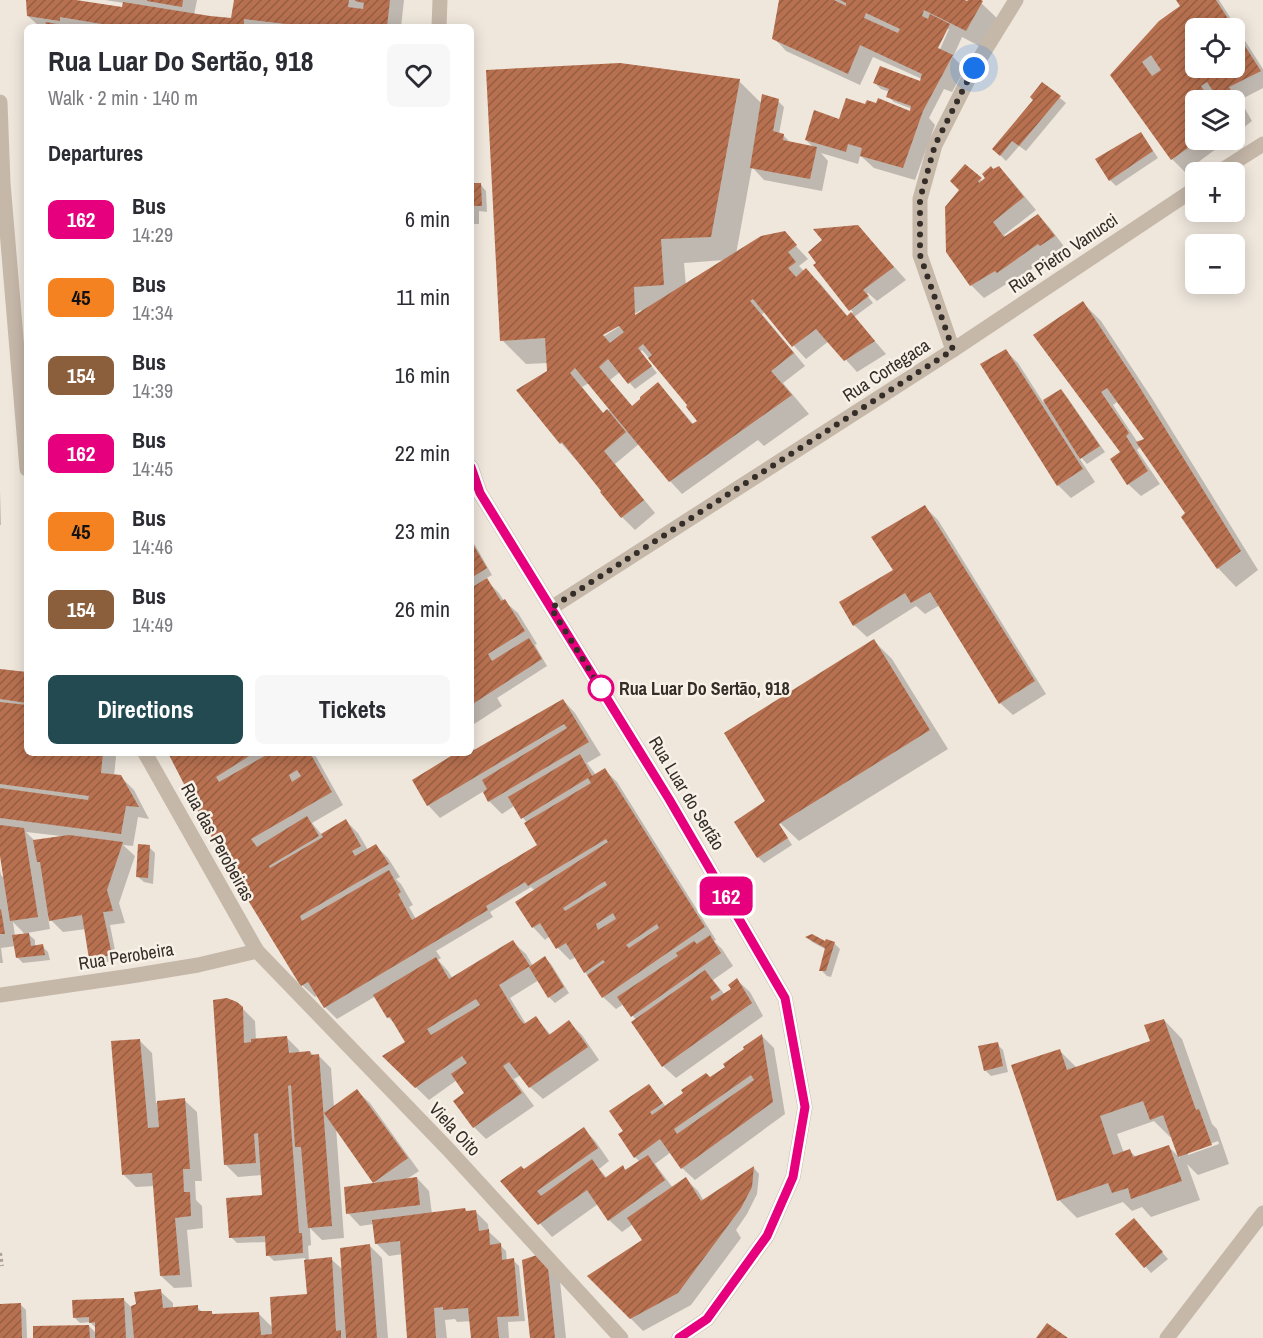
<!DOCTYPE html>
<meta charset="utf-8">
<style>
body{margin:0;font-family:"Archivo Narrow",sans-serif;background:#f7f7f7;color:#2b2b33;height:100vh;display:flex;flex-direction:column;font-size:22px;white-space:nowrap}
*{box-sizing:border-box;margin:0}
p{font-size:20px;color:#7c7c81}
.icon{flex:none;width:33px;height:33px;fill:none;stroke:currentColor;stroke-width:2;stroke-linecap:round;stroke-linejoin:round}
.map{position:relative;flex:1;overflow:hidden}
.panel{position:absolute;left:24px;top:24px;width:450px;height:732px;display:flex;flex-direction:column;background:#fff;border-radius:9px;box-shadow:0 3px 15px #0003}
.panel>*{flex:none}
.badge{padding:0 12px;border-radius:9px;font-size:21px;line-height:39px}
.controls{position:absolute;left:1185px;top:18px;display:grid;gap:12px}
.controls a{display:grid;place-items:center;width:60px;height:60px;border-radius:9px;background:#fff;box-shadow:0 3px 15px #0003;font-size:30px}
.you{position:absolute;width:30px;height:30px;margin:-15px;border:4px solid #fff;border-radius:50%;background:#1a73e8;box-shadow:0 0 0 9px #1a73e833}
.map>.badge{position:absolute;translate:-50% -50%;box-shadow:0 0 0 3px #fff}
h2{padding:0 24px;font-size:22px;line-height:54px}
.round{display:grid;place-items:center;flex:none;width:63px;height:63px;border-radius:9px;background:#f7f7f7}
.head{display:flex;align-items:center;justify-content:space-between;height:102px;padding:0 24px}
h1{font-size:28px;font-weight:700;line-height:45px}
.button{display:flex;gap:12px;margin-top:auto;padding:12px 24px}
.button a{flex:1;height:69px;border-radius:9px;background:#224a50;color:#fff;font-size:24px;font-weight:700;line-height:69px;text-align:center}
.button a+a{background:#f7f7f7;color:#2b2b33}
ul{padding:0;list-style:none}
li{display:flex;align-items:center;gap:18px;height:78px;padding:0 24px}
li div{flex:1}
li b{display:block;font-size:22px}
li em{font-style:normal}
li .badge{min-width:66px;font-weight:700;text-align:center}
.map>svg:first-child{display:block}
.shadow{fill:#0003;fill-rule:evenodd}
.building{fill:url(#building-hatch);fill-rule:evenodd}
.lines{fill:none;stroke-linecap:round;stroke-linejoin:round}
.path{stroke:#b1a294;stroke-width:4;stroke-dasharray:3 3;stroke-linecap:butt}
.minor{stroke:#c5b8a9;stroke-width:15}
.line-casing{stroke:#fff;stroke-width:14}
.line{stroke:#e6007e;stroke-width:9}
.walk{stroke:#342d28;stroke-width:6;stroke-dasharray:0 10.8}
.stop-dot{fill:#fff;stroke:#e6007e;stroke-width:3}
.labels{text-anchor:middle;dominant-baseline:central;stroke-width:5;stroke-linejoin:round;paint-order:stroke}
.street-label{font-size:18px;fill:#342d28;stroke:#f7f1e8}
.stop-label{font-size:18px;font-weight:bold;fill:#342d28;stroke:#f7f1e8;text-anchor:start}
</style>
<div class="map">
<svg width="1263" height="1338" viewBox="0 0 1263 1338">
<defs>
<pattern id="building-hatch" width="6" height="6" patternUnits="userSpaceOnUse" patternTransform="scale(1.5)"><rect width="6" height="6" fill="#b87150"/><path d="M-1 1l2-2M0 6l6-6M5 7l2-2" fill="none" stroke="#965d42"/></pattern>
</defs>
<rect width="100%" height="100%" fill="#efe7dc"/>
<g class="shadow">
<polygon points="28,0 67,0 124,8 124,3 105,0 197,0 194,15 233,19 235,0 404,0 401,27 40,27 28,16"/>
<path d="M780,0H962L968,3L970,0H978L1000,21L985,49L962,37L953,57L965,69L952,92L944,89L929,118L935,125L915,180L874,168L862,157L860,156L858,164L821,153L828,161L822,191L764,180L752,167L736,254L784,233L808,259L799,266L804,271L806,270L819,282L848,317L853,312L851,310L858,226L906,280L877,301L868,293L866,294L873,303L854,317L886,354L857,372L829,341L806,359L794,346L765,312L762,314L805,366L783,383L809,414L764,446L758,440L682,494L670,481L639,444L615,464L655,513L635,530L622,517L602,493L604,491L561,443L548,363L526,364L502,340L739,81L762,104L778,101L784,107L779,134L783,135L791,143L814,148L806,140L865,106L910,113L912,109L894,102L888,96L890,92L881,89L875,83H921L922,79L873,57L860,85L786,51L774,38ZM946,29H949L937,56L934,54ZM725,260L686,286L684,263ZM641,310L642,312L603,337L601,335ZM642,350L690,405L699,421L694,425L670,397L657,384L633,407L610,380L620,372L635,389L657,373L640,352ZM589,383L610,409L604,414L582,387Z"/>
<path d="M1178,0H1219L1263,69V88L1240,100L1252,121L1234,135V100H1221L1218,96L1213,99V100H1196V140H1228L1185,172L1172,159L1112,76L1182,6ZM1196,28H1234V68H1196Z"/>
<polygon points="1043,84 1066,103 1026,151 1019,146 1006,161 1000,155 1035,100"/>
<polygon points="1140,134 1146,140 1158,158 1116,186 1110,180 1097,159"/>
<polygon points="965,166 983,182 999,167 1011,180 1036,210 1004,235 1006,237 1038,215 1050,228 1066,249 1053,257 1051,255 1010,285 1008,283 984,298 971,285 947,252"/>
<polygon points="480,184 486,191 487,212 479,211 479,224 471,224 471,185"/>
<path d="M1083,303L1101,321L1153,400L1258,570L1236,587L1218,568L1187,513L1141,446L1137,450L1160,484L1141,496L1128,484L1122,453L1035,335ZM1117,402L1146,439L1138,443L1113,405Z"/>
<polygon points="1006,351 1018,363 1043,402 1061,391 1067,397 1105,452 1087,464 1079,455 1078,456 1095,482 1071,498 1058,485"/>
<polygon points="0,488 0,490 1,525 0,525"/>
<polygon points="925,507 938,520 1046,694 1013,715 1000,703 940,605 925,614 916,606 867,637 854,625 895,570"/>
<polygon points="471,542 475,545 492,575 485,579 499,593 504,601 518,613 537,644 535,645 547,666 497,698 502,706 471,726"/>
<polygon points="874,641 892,659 948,749 799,841 780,823 779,824 792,845 764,863 758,857 764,803"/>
<path d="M0,671L27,674V753H114L116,757L114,776L121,777L134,790L149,819L138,817L133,846L123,845L135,856L119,903L125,923L110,925L117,960L96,964L90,958L86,929L63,932L48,917L50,929L27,933L35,940V947L42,946L48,952L50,960L23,963L17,957L16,946L1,948L3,963H0V870L1,875L5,879L0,846ZM26,832L61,836L35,841ZM13,922L22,931L25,935L15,936Z"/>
<polygon points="563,700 575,713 601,755 587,763 596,775 605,770 617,782 716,940 714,941 722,949 733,966 713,980 725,995 733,989 737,980 750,992 763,1016 676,1078 663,1066 636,1020 624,1004 616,1009 603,997 585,972 576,957 570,960 558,948 550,936 545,940 533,927 535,891 531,887 490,912 493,917 436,951 441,958 438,960 448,971 453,979 513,942 526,954 533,966 545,958 551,964 569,993 555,1003 549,997 539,980 510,998 526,1024 536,1018 551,1035 569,1022 582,1035 599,1060 543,1099 530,1087 521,1075 514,1079 534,1106 486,1139 474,1127 466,1093 457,1080 429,1100 385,1057 407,1043 399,1028 388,1017 376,996 337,1019 325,1007 318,995 315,997 302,985 170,753 314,753 343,805 312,823 322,835 346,821 358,833 368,850 376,846 388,858 400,877 396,879 401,884 413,905 409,907 416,919 539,845 527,823 514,806 502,814 489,801 484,791 440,818 428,805 459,753 471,753 471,747 475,751"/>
<polygon points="149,847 155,853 153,884 144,882 137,876"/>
<polygon points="807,937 826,943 834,943 840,949 831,977 827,976 821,970 827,950 812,942"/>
<polygon points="242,1008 255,1021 256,1040 287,1038 299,1050 300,1053 310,1052 314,1056 319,1056 331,1068 334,1107 357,1091 370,1103 419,1171 407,1179 417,1178 429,1191 432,1214 476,1212 488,1224 489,1232 501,1243 501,1246 506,1251 507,1261 513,1260 519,1266 525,1321 508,1322 509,1338 473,1338 471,1321 457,1322 455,1319 445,1320 447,1338 409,1338 403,1254 389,1256 376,1243 374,1224 360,1226 348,1213 376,1184 336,1127 344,1238 322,1240 310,1228 311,1245 308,1246 309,1261 331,1259 343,1270 370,1246 382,1258 388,1338 35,1338 89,1326 97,1334 96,1328 90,1322 80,1323 74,1317 123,1299 131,1307 160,1291 173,1303 173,1309 197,1307 203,1313 211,1312 215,1316 258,1313 273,1328 308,1295 305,1258 274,1261 268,1255 267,1242 237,1243 231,1237 264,1199 262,1175 238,1177 225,1164"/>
<path d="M1164,1020L1182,1039L1212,1124L1217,1129L1229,1164L1198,1175L1187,1164L1200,1200L1151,1217L1142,1207L1132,1211L1123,1202L1077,1218L1059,1200V1050L1077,1068L1152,1042ZM1154,1121L1170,1137H1172L1180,1158L1169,1147L1137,1158L1130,1151L1124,1153L1117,1134ZM1218,1141L1219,1144L1188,1155V1152Z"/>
<polygon points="762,1036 774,1048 785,1114 695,1180 682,1168 671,1152 655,1164 673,1188 686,1179 698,1191 704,1201 754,1168 759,1174 757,1194 747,1214 736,1230 741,1238 691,1305 643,1331 590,1277 644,1240 633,1224 622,1232 609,1220 598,1204 552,1237 502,1181 524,1171 584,1129 596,1142 609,1161 599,1169 607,1178 623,1167 626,1171 640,1162 635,1157 625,1131 649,1085 666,1107 727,1067"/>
<polygon points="140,1041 152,1053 156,1103 184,1100 197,1112 202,1181 195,1181 196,1200 202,1206 203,1228 187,1230 192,1287 174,1288 161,1276 154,1186 136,1187 124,1175"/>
<polygon points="997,1044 1003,1050 1008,1072 991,1076 985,1070"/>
<polygon points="1139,1226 1168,1259 1151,1273 1117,1234"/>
<polygon points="536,1257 560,1281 566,1338 531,1338"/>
<polygon points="20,1304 26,1310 27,1338 0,1338 0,1306"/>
</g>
<g class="building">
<polygon points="26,0 76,0 122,7 123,2 210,16 231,18 234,0 349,0 348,7 363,9 364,3 355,1 355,0 390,0 387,27 312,27 244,19 244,27 120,27 60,17 60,21 27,16"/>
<polygon points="147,0 183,0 182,7 147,1"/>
<path d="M779,0H834L846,6V3L840,0H965L967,1L968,0H981L983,1L966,31L924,10L922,16L928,19L930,14L950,24L938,48L953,55L923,111L903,168L860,156L862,148L848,144L846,152L805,140L814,110L839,119L846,98L865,104L867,100L876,103L878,98L910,111L911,106L886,97L889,89L873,83L880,66L920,81L922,74L860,45L848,74L772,39ZM866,13L900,29L898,33L864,18Z"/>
<path d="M1176,0H1216L1234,28H1196V68H1234V29L1261,71L1229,87L1241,108L1234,113V100H1219L1207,82L1201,86L1210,100H1196V140H1199L1171,160L1110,75L1159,21L1180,6ZM1151,55L1161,70L1152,76L1142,62Z"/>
<polygon points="46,22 68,26 68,27 45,27"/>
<path d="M620,63L740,79L711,237L661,239L664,285L634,287L635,315L761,236L785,231L797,245L788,252L796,262L788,268L796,277L806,268L847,316L851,312L875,341L844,361L816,329L792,347L753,299L750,301L794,353L771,371L792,395L669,482L575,368L570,373L603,413L607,409L626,432L604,451L644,500L621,518L600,492L601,491L562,442L560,444L516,390L547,371L545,338L500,341L486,70ZM619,326L624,332L610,343L603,335ZM643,344L652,355L648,358L687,405L686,407L697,421L692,424L658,382L640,397V399L632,406L599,367L608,359L628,384L652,366L638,348Z"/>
<polygon points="1042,82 1061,96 1019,146 1012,141 1000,156 992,149 1033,100 1030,97"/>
<polygon points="762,94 779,99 773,131 784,134 783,140 817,147 810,179 750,168"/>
<polygon points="1141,132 1153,151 1109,181 1095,159"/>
<polygon points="965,164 982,178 978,181 979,183 985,178 982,174 991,166 993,169 999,166 1024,197 993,222 1004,237 1038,214 1055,236 1040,246 1038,244 997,273 995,271 970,286 946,252 945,207 959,190 950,181"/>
<polygon points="471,183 481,183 482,206 473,206 473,218 471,218"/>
<polygon points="858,225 894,267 863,290 869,296 849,311 813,265 816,263 808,252 822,240 813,229"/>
<polygon points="1083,301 1135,380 1241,551 1217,569 1181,517 1185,513 1136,442 1144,439 1107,388 1101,392 1129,433 1126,436 1148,471 1127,485 1110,459 1120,452 1033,335"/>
<polygon points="1006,349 1083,469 1057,486 980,364"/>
<polygon points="1061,389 1100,446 1080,459 1043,400"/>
<polygon points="925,505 1035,681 999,704 930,592 911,603 905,593 853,626 839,602 893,570 871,537"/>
<polygon points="471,541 487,568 471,578"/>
<polygon points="487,578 501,601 505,599 525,631 488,654 492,661 529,638 542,659 471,705 471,588"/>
<polygon points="874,639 930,730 779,824 788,838 757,858 734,822 765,801 724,733"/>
<polygon points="0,669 27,672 27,703 0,699"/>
<polygon points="563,699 589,742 488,802 483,792 487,789 482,780 567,728 564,724 427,806 412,780 456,753 471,753 471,745 474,750"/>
<polygon points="0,702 27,705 27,753 103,753 101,773 121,775 139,807 126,806 121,834 0,818 0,788 88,800 89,796 0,784"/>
<path d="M168,753H254L216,777L219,782L270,753H310L332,792L251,839L257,847L307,816L319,836L269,866L270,868L323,837L321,834L346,819L361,846L352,851L355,856L376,844L389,864L300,916L302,921L389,870L401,892L398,894L412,920L537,845L524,823L591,783L588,778L521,819L508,797L580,754L592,776L605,768L705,927L602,998L587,975L605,962L603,960L584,973L566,943L556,949L540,923L532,928L515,902L608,842L606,839L528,886L525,882L486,906L488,910L324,1008L308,982L301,986L300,985L238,884L221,856ZM297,770L301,776L292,782L289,775ZM605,881L607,885L565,911L563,908ZM613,913L616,919L598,930L596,924ZM657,924L659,928L629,948L626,945Z"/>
<polygon points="0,825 24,828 38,917 10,921 0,856"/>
<polygon points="69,835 123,842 107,890 113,911 103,912 112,955 89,959 82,915 49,921 40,862 37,862 33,840"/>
<polygon points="138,844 150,845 148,878 136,877"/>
<polygon points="1,909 5,934 0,934 0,910"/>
<polygon points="29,933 31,946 43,944 45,955 16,958 12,935"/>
<polygon points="812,934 825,941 826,939 835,942 826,971 819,971 825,948 805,937"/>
<polygon points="710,935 721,953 631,1017 617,997 678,956 676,953 694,941 697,944"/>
<path d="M513,940L530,966L499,985L519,1018L524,1024L536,1016L549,1035L569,1020L588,1047L529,1088L509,1062L503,1066L522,1093L473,1128L453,1101L464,1093L451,1074L467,1063L462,1056L415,1088L382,1056L405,1042L390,1017L387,1018L373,995L436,957L449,979ZM476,999L480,1005L431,1035L427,1029Z"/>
<polygon points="545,956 564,987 548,998 529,967"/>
<polygon points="705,970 720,990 710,997 712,1001 731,989 728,985 737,978 752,1003 662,1067 631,1022"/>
<polygon points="227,998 237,1002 243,1007 244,1043 251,1042 251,1039 287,1036 289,1053 310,1051 311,1055 319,1054 332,1226 308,1228 301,1147 295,1147 291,1085 288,1086 299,1233 302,1233 303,1253 266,1256 265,1236 229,1238 226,1198 262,1195 258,1133 254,1134 256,1163 224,1165 213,1000"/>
<polygon points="1164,1019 1196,1110 1199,1109 1212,1145 1178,1157 1163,1115 1150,1120 1143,1101 1100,1116 1113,1155 1130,1149 1133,1157 1169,1145 1182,1181 1131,1199 1128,1188 1112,1193 1108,1183 1057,1201 1011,1065 1060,1049 1067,1070 1150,1041 1144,1025"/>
<path d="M762,1034L773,1102L681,1169L660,1139L634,1158L618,1134L623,1131L609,1111L649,1084L663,1103L650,1112L652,1115L683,1093L681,1090L706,1073L710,1077L725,1067L723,1064L744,1049L743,1047ZM751,1075L754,1080L677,1134L674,1129Z"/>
<polygon points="140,1039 148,1128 159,1127 157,1101 185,1098 190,1169 183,1169 184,1192 190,1192 191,1216 175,1218 180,1275 160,1276 152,1173 122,1175 111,1041"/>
<polygon points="998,1042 1003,1066 984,1071 978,1046"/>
<polygon points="357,1089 408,1158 373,1183 324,1113"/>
<polygon points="584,1127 598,1148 537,1191 541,1196 592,1159 605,1178 623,1165 625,1170 648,1155 665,1180 608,1221 587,1190 538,1225 500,1181 521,1166 524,1169"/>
<polygon points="754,1166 752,1187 741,1208 678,1293 630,1319 587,1276 642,1240 627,1218 686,1177 701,1201"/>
<polygon points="417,1177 420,1205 346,1214 344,1187"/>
<polygon points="465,1208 466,1211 476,1210 479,1231 489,1229 490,1245 501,1243 502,1260 514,1258 519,1316 497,1317 499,1338 471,1338 468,1308 443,1310 443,1307 434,1308 436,1338 407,1338 400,1241 375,1244 372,1220"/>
<polygon points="1134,1218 1163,1252 1144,1268 1115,1234"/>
<polygon points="370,1244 377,1338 346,1338 340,1248"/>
<polygon points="537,1255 548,1267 555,1338 530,1338 522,1260"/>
<polygon points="332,1257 336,1331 341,1330 341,1338 134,1338 131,1306 136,1304 134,1292 161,1289 163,1308 198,1305 198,1311 212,1311 212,1314 259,1312 261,1335 272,1334 270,1297 307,1294 304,1260"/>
<polygon points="124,1298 126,1338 95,1338 95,1322 89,1323 89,1317 73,1318 72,1300"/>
<polygon points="21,1303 22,1338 0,1338 0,1304"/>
<polygon points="1047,1323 1068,1338 1036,1338"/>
<polygon points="89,1325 90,1338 33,1338 33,1326"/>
</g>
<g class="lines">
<polyline class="path" points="0,1253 2,1266"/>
<g class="minor">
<polyline points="439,27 440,0"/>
<polyline points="0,102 3,183 27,469"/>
<polyline points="1219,172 1263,144"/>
<polyline points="953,350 1196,188"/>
<polyline points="471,467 480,493 669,799 785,998 805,1107 793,1177 767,1236 707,1319 679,1338"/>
<polyline points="551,608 953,350 920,255 920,199 935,145 974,68 1016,0"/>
<polyline points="145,753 257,951 447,1148 621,1338"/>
<polyline points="0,995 131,976 198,965 257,951"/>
<polyline points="1167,1338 1263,1213"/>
</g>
</g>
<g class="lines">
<defs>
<polyline id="line" points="471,467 480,493 669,799 785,998 805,1107 793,1177 767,1236 707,1319 679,1338"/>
</defs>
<use href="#line" class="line-casing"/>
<use href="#line" class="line"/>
<polyline class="walk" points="601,688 603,692 551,608 953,350 920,255 920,199 935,145 974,68"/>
</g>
<circle class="stop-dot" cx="601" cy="688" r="12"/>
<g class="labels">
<g class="street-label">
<text transform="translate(1063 253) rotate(-34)">Rua Pietro Vanucci</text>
<text transform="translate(886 370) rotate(-33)">Rua Cortegaca</text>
<text transform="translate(687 793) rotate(59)">Rua Luar do Sertão</text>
<text transform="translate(218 842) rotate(61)">Rua das Perobeiras</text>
<text transform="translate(126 956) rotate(-9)">Rua Perobeira</text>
<text transform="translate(455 1129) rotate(47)">Viela Oito</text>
</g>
<g class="stop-label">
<text x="619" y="688">Rua Luar Do Sertão, 918</text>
</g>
</g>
</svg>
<div class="controls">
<a><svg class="icon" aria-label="locate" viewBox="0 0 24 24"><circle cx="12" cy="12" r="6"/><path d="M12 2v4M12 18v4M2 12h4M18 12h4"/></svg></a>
<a><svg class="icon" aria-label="layers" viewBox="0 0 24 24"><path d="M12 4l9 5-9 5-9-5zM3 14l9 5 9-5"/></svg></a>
<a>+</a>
<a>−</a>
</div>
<div class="you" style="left:974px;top:68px"></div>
<b class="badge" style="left:726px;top:896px;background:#e6007e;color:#fff">162</b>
<section class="panel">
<div class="head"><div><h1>Rua Luar Do Sertão, 918</h1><p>Walk · 2 min · 140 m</p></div><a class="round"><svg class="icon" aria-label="heart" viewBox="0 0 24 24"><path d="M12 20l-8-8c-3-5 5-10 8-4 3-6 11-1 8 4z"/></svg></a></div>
<h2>Departures</h2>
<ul>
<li><span class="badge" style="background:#e6007e;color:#fff">162</span><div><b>Bus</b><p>14:29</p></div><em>6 min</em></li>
<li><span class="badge" style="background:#f58220;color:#111">45</span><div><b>Bus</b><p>14:34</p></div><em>11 min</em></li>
<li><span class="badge" style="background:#8b5e3c;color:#fff">154</span><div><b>Bus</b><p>14:39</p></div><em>16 min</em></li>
<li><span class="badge" style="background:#e6007e;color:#fff">162</span><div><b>Bus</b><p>14:45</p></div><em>22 min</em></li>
<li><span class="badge" style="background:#f58220;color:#111">45</span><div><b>Bus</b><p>14:46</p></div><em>23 min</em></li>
<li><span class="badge" style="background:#8b5e3c;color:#fff">154</span><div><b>Bus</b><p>14:49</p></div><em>26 min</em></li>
</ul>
<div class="button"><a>Directions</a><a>Tickets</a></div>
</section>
</div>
